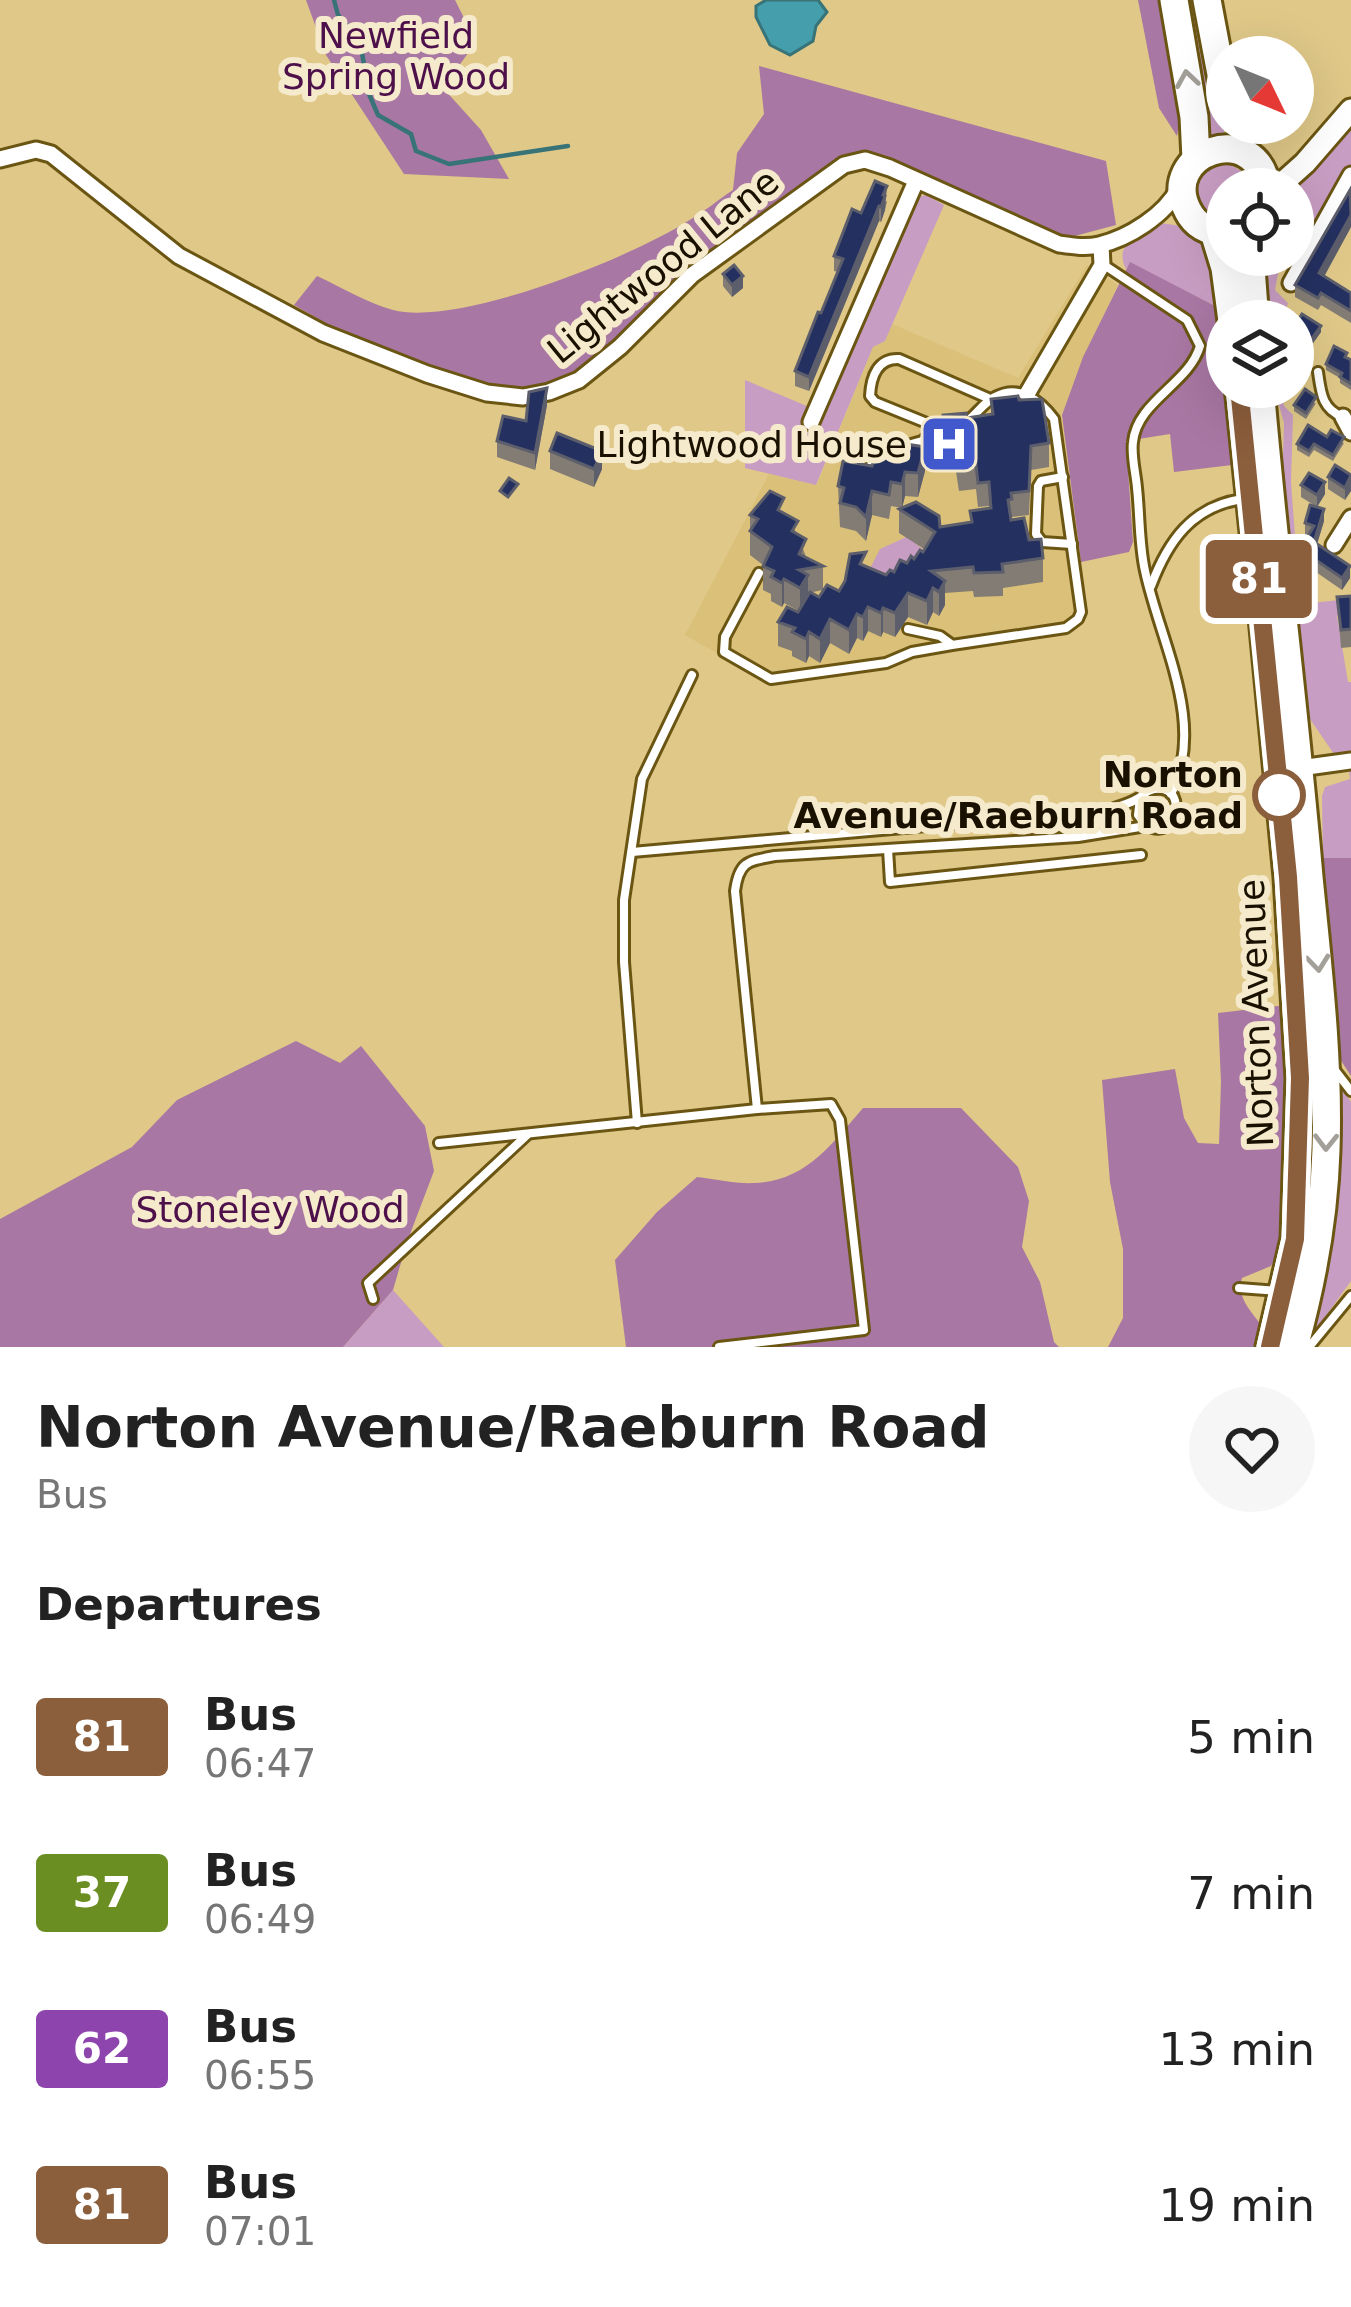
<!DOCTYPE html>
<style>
body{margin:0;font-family:"DejaVu Sans",sans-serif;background:#f6f6f6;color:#222;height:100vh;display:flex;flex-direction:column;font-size:45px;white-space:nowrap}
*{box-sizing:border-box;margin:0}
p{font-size:39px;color:#767676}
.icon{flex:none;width:66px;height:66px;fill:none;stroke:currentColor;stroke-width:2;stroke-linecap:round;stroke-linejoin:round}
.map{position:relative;height:1347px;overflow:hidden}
.panel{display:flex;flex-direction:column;background:#fff;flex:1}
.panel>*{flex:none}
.badge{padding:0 24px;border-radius:9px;font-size:42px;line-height:78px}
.needle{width:78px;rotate:133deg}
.buttons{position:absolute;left:1206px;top:36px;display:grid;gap:24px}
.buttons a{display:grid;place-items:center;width:108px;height:108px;border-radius:50%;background:#fff;box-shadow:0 12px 48px #0002;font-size:60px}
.map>.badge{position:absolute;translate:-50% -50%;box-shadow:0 0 0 6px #fff}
h2{padding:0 36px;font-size:45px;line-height:108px}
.round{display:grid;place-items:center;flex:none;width:126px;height:126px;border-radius:63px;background:#f6f6f6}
.headline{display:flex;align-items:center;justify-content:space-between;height:204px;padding:0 36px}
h1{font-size:57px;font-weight:800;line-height:90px}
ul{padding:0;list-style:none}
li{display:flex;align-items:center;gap:36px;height:156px;padding:0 36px}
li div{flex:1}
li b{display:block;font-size:45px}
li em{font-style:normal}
li .badge{min-width:132px;font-weight:700;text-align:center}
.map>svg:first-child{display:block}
.built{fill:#dbc079}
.green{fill:#c89dc3}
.forest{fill:#a877a3}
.water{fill:#459eac;stroke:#387378;stroke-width:3}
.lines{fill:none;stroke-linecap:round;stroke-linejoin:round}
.stream{stroke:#387378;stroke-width:4.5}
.lane-casing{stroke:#6a5512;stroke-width:14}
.street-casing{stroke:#6a5512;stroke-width:21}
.secondary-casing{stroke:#6a5512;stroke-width:27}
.highway-casing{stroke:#6a5512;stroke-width:33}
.lane{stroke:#fff;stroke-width:8}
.street{stroke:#fff;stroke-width:15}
.secondary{stroke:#fff;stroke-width:21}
.highway{stroke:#fff;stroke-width:27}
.wall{fill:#827c74}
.shaded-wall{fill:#5c5e6c}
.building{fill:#243060;stroke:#5c5e6c;stroke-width:3}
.oneway{stroke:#a39f99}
.line-casing{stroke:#fff;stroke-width:27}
.line{stroke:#8b5e3c;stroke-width:18}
.stop-dot{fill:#fff;stroke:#8b5e3c;stroke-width:6}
.labels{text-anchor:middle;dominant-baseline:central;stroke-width:12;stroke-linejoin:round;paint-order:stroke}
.park-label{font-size:36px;fill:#4d104b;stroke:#f5eacb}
.street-label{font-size:36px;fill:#191000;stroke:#f5eacb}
.poi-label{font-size:36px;fill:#191000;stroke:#f5eacb;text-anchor:end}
.stop-label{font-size:36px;font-weight:bold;fill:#191000;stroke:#f5eacb;text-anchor:end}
</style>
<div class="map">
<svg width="1351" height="1347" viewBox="0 0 1351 1347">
<rect width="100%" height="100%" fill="#dfc888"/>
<polygon class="built" points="1087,265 1118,285 1083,357 1062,415 1087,609 1081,622 1069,631 913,654 899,665 768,682 685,635 769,474 817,485 873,347 885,341 892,324 1018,378"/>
<g class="green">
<polygon points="1182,0 1200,0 1226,142 1203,146"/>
<polygon points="1351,120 1351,170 1297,261 1281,258 1275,290 1288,303 1282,321 1264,321 1259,255 1293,255 1293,189 1288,189"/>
<path d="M1221,164C1237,165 1248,173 1251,189H1227V219C1189,216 1185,176 1221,164Z"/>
<polygon points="926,195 944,205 885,341 873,347 816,485 745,468 745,380 814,409 914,198"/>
<path d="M1159,223C1220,228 1216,256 1219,308L1130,263L1126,269C1113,244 1139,234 1159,223Z"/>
<polygon points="1274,387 1281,387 1284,406 1293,415 1291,482 1300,604 1351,599 1337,616 1348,682 1351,682 1351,752 1334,754 1310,719 1282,489 1284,423"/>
<polygon points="915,533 916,544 934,558 861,586 880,549"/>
<polygon points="1349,770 1351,770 1351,858 1323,858 1322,796 1325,787 1350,779"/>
<polygon points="1335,1078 1351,1102 1351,1281 1312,1335 1307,1330"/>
<polygon points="393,1290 444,1347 343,1347"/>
</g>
<g class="forest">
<polygon points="306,0 455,0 476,42 443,88 481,130 509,179 404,174 326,55"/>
<polygon points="1138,0 1164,0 1182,111 1177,136 1159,108"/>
<path d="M759,66L1106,161L1116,225L1071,237L1041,231L887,158L858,152L837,160L697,265L592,365L560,385L488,388L364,345L294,305L317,276C341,287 367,303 393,310C459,327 630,258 688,221C704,212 718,200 733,190L737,153L764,114Z"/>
<polygon points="1130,262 1219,308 1232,465 1174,472 1170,434 1126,441 1133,542 1129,552 1081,562 1062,415 1083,357"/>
<polygon points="1323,858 1351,858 1351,1076 1340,1059"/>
<path d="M1286,1005L1290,1149L1280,1250L1271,1266L1242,1278C1236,1297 1251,1311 1262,1326L1255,1347H1108L1123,1318V1249L1110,1182L1102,1080L1175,1069L1184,1118L1198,1143L1219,1144L1221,1082L1218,1013Z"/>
<polygon points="296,1041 340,1063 361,1046 425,1126 434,1171 407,1242 393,1290 343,1347 0,1347 0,1219 132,1147 177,1100"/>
<path d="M863,1108H961L1018,1167L1029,1201L1022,1247L1040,1282L1054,1342L1059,1347H626L615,1260L657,1212L697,1177C715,1179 736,1184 755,1183C806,1181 832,1144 863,1108Z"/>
</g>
<polygon class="water" points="766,0 818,0 827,12 816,26 813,41 790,55 770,45 756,17 756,6"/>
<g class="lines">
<polyline class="stream" points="334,0 338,15 360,41 369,94 378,115 411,134 416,151 449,164 568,146"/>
<defs>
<g id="lane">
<path d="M1104,265L1187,320L1200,346C1189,384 1137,401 1133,442C1131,456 1136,474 1137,488C1140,515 1139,544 1145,571C1160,642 1207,723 1171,794"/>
<path d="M1318,372C1321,393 1322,409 1343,417"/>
<path d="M952,429L944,430L875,402L870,396C871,376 878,358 899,359L990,399"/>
<polyline points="904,446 922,441 937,427"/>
<polyline points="869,474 874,454 883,447"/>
<polyline points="1063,477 1041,481 1038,486 1036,534 1042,542 1072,544"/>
<path d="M759,573L725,637L724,652L771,679L886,663L912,652L952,645L1066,628L1078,619L1081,612L1054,419C1040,400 1019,384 995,397C984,402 976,415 965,423"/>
<path d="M1151,586C1168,541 1192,506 1243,499"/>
<polyline points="908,629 940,636 951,644"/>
<polyline points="888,849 890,882 1141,855"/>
<path d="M632,852L1109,810C1118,806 1129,804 1137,799C1146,794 1144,791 1154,789C1196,783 1169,859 1138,815L1140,798"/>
<polyline points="1334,1069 1351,1091"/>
<path d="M757,1109L735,891C739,861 748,861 775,856L1078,837L1146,826"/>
<polyline points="637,1123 624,962 624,900 642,779 692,675"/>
<polyline points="439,1143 757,1109 831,1104 840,1120 864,1330 719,1347"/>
<polyline points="1239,1288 1279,1291"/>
<polyline points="373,1299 368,1283 527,1135"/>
<polyline points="1309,1347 1351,1296"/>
</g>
<g id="street">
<path d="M0,159L36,150L51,154L179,256L323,333L427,374L487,393L523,397L549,392L579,380L620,347L692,275L844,165L865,160L890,168L1059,244C1073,246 1086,248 1099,245C1129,238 1165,215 1179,188"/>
<polyline points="1291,283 1351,175"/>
<polyline points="1027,394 1102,265 1101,245"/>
<polyline points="1343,417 1351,432"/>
<polyline points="811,422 916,181"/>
<polyline points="1334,545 1351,518"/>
<polyline points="1300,768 1351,761"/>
</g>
<polyline id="secondary" points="1276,189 1305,163 1351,110"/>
<g id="highway">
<polyline points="1174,0 1194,117 1196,159"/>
<polyline points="1207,0 1227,106"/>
<polyline points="1214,232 1225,268 1232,321"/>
<path d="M1227,233C1210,232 1196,227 1188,211C1157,153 1257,117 1267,189"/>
<polyline points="1250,255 1255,321"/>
<polyline points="1239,387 1254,532"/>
<path d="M1260,387C1274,551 1295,713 1309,877C1318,967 1329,1058 1326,1150C1324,1216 1312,1283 1294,1347"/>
<polyline points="1259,576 1288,877 1300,1078 1295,1239 1270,1347"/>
</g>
</defs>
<use href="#lane" class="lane-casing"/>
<use href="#street" class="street-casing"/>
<use href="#secondary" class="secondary-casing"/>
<use href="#highway" class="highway-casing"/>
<use href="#lane" class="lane"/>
<use href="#street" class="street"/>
<use href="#secondary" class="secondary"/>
<use href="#highway" class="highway"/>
</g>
<g class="wall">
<polygon points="887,201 885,210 881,222 879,221 809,391 795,386 795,371 838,272 834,271 834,256 861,213"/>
<polygon points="1351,227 1324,276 1351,293 1351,323 1321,305 1318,310 1295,297 1295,285"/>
<polygon points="723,274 743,288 732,297 723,286"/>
<polygon points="1293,328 1321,332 1303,357 1293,352"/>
<polygon points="1293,357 1310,373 1303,384 1293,378"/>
<polygon points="1347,358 1351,360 1351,390 1340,383 1340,378 1326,370 1326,364"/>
<polygon points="991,399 1019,400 1049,443 1049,467 1031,470 1029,515 1012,517 1012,520 1043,558 1043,582 1003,588 1003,596 974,597 973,591 945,593 945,605 939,616 933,612 927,625 908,617 895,637 883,632 881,637 868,631 863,641 857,638 849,654 830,643 820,663 809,656 806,663 792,656 792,651 778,646 778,622 799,611 784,603 782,607 771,601 771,594 763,590 763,565 750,555 750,515 784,514 798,535 806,557 823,566 823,590 808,593 808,595 819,597 839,591 866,567 886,575 894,572 924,549 899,533 899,509 902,508 891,506 889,519 872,515 866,541 856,531 840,527 838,486 872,466 893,444 908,444 925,471 918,497 905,496 902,508 940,527 970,522 970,511 989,508 989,506 978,507 976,489 959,491 954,459 945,459 943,415 967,418 991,414"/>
<polygon points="1316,403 1306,419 1294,411 1294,405"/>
<polygon points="547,405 535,470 497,457 497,441"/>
<polygon points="1327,437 1344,443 1333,461 1314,450 1309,457 1297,450 1297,444"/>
<polygon points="550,451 602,469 594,487 550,469"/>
<polygon points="1349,474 1345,500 1328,489 1328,477"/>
<polygon points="1301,485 1325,494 1317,507 1301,497"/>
<polygon points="1324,521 1317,544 1350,578 1342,590 1300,561 1300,549 1308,536 1305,535 1305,523"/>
<polygon points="1351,596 1351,647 1341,648 1337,597"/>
</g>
<g class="shaded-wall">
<polygon points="887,186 885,210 881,222 881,207"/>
<polygon points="879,206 879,221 809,391 809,377"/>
<polygon points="1351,215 1351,227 1319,286 1319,273"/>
<polygon points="743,276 743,288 732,297 732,285"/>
<polygon points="1321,326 1321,332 1303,357 1303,351"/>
<polygon points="547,388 547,405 535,470 535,453"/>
<polygon points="925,447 925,471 918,497 918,473"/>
<polygon points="602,451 602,469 594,487 594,469"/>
<polygon points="905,472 905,496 902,508 902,484"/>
<polygon points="1351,478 1351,491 1345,500 1345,488"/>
<polygon points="1325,482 1325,494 1317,507 1317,495"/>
<polygon points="872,491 872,515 866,541 866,517"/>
<polygon points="1324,509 1324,521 1314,554 1314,542"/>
<polygon points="1350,566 1350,578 1342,590 1342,578"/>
<polygon points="808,575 808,599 800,612 800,588"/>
<polygon points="784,579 784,603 782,607 782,583"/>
<polygon points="945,581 945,605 939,616 939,592"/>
<polygon points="933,588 933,612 927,625 927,601"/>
<polygon points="908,593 908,617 895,637 895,613"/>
<polygon points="868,607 868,631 863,641 863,617"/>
<polygon points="883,608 883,632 881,637 881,613"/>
<polygon points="857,614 857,638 849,654 849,630"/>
<polygon points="830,619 830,643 820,663 820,639"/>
<polygon points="809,632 809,656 806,663 806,639"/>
</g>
<g class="building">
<polygon points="875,181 887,186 883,195 885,196 881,207 879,206 809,377 795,371 818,312 821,313 843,259 834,256 852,209 861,213"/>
<polygon points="1350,190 1351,215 1319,273 1351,293 1351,311 1321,293 1318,298 1295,285"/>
<polygon points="734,265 743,276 732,285 723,274"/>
<polygon points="1302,314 1321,326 1303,351 1293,346 1293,328"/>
<polygon points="1334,346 1347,353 1345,357 1351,360 1351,384 1340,377 1342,373 1326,364"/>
<polygon points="1293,357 1310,367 1303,378 1293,372"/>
<polygon points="547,388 535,453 497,441 503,416 526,421 529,392"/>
<polygon points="1305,389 1316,397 1306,413 1294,405"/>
<polygon points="1018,396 1019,400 1042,399 1049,443 1031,446 1029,491 1011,493 1012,499 1008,500 1011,520 1024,518 1029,540 1041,539 1043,558 1002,564 1003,572 974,573 973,567 931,571 945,581 939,592 933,588 927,601 908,593 895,613 883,608 881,613 868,607 863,617 857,614 849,630 830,619 820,639 809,632 806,639 792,632 795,628 778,622 787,607 798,612 810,592 819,597 827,585 839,591 845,581 850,554 866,552 860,564 886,575 890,570 894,572 900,560 907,563 911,556 914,559 920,550 923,552 935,532 899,509 916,502 939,516 940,527 972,522 970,511 991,508 989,482 978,483 976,465 959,467 954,435 945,435 943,415 966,413 967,418 993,414 991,399"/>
<polygon points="1308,425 1327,437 1331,430 1344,437 1333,455 1314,444 1309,451 1297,444"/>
<polygon points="557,433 602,451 594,469 550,451"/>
<polygon points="895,437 908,440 906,444 925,447 918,473 905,472 902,484 891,482 889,495 872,491 866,517 856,507 840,503 844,488 838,486 843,461 872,466 880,441 893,444"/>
<polygon points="1335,465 1351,475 1345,488 1328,477"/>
<polygon points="1309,473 1325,482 1317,495 1301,485"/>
<polygon points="509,478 518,484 508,497 500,491"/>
<polygon points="770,491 784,498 778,510 798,521 792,531 806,539 799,554 823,566 799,570 808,575 800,588 784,579 782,583 771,577 774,571 763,566 772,547 750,531 758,519 750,515"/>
<polygon points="1310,505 1324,509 1314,542 1350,566 1342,578 1300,549 1314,526 1305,523"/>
<polygon points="1351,596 1351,629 1341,630 1337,597"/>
</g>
<defs><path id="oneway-chevron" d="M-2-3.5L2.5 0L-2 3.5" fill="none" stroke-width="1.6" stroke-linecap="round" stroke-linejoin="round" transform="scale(3)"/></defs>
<g class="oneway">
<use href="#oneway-chevron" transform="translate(1187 79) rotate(-99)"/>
<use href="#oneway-chevron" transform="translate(1318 963) rotate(84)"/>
<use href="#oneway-chevron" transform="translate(1326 1142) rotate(91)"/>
</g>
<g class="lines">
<defs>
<polyline id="line" points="1239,387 1288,877 1300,1078 1295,1239 1270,1347"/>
</defs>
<use href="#line" class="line-casing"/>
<use href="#line" class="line"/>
</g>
<defs>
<symbol id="hospital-square" viewBox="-11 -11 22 22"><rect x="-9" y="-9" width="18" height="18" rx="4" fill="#4159cc" stroke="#f5eacb"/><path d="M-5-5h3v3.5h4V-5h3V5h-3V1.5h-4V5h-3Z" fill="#fff"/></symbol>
</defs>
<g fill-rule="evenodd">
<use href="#hospital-square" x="916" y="411" width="66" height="66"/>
</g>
<circle class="stop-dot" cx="1279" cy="795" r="24"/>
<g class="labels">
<g class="park-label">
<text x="396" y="35">Newfield<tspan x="396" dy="41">Spring Wood</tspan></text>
<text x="270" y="1209">Stoneley Wood</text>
</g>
<g class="street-label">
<text transform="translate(663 266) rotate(-39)">Lightwood Lane</text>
<text transform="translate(1256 1013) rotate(-92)">Norton Avenue</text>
</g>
<g class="poi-label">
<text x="907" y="444">Lightwood House</text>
</g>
<g class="stop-label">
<text x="1243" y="774">Norton<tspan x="1243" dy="41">Avenue/Raeburn Road</tspan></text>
</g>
</g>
</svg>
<div class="buttons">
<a><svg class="needle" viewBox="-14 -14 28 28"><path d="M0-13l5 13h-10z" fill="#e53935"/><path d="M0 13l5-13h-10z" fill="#767676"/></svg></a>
<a><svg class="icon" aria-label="locate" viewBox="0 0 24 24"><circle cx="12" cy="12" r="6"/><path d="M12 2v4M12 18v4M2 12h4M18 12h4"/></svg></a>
<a><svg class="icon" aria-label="layers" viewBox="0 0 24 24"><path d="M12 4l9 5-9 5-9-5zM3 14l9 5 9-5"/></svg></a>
</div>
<b class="badge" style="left:1259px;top:579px;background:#8b5e3c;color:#fff">81</b>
</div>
<section class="panel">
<div class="headline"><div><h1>Norton Avenue/Raeburn Road</h1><p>Bus</p></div><a class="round"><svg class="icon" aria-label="heart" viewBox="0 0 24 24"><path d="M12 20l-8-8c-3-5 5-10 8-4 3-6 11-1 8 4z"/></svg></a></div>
<h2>Departures</h2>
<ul>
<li><span class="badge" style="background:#8b5e3c;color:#fff">81</span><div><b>Bus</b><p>06:47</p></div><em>5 min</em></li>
<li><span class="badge" style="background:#6b8e23;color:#fff">37</span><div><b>Bus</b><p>06:49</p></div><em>7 min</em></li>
<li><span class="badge" style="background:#8e44ad;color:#fff">62</span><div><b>Bus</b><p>06:55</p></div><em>13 min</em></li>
<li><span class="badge" style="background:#8b5e3c;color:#fff">81</span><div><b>Bus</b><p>07:01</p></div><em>19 min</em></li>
</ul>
</section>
